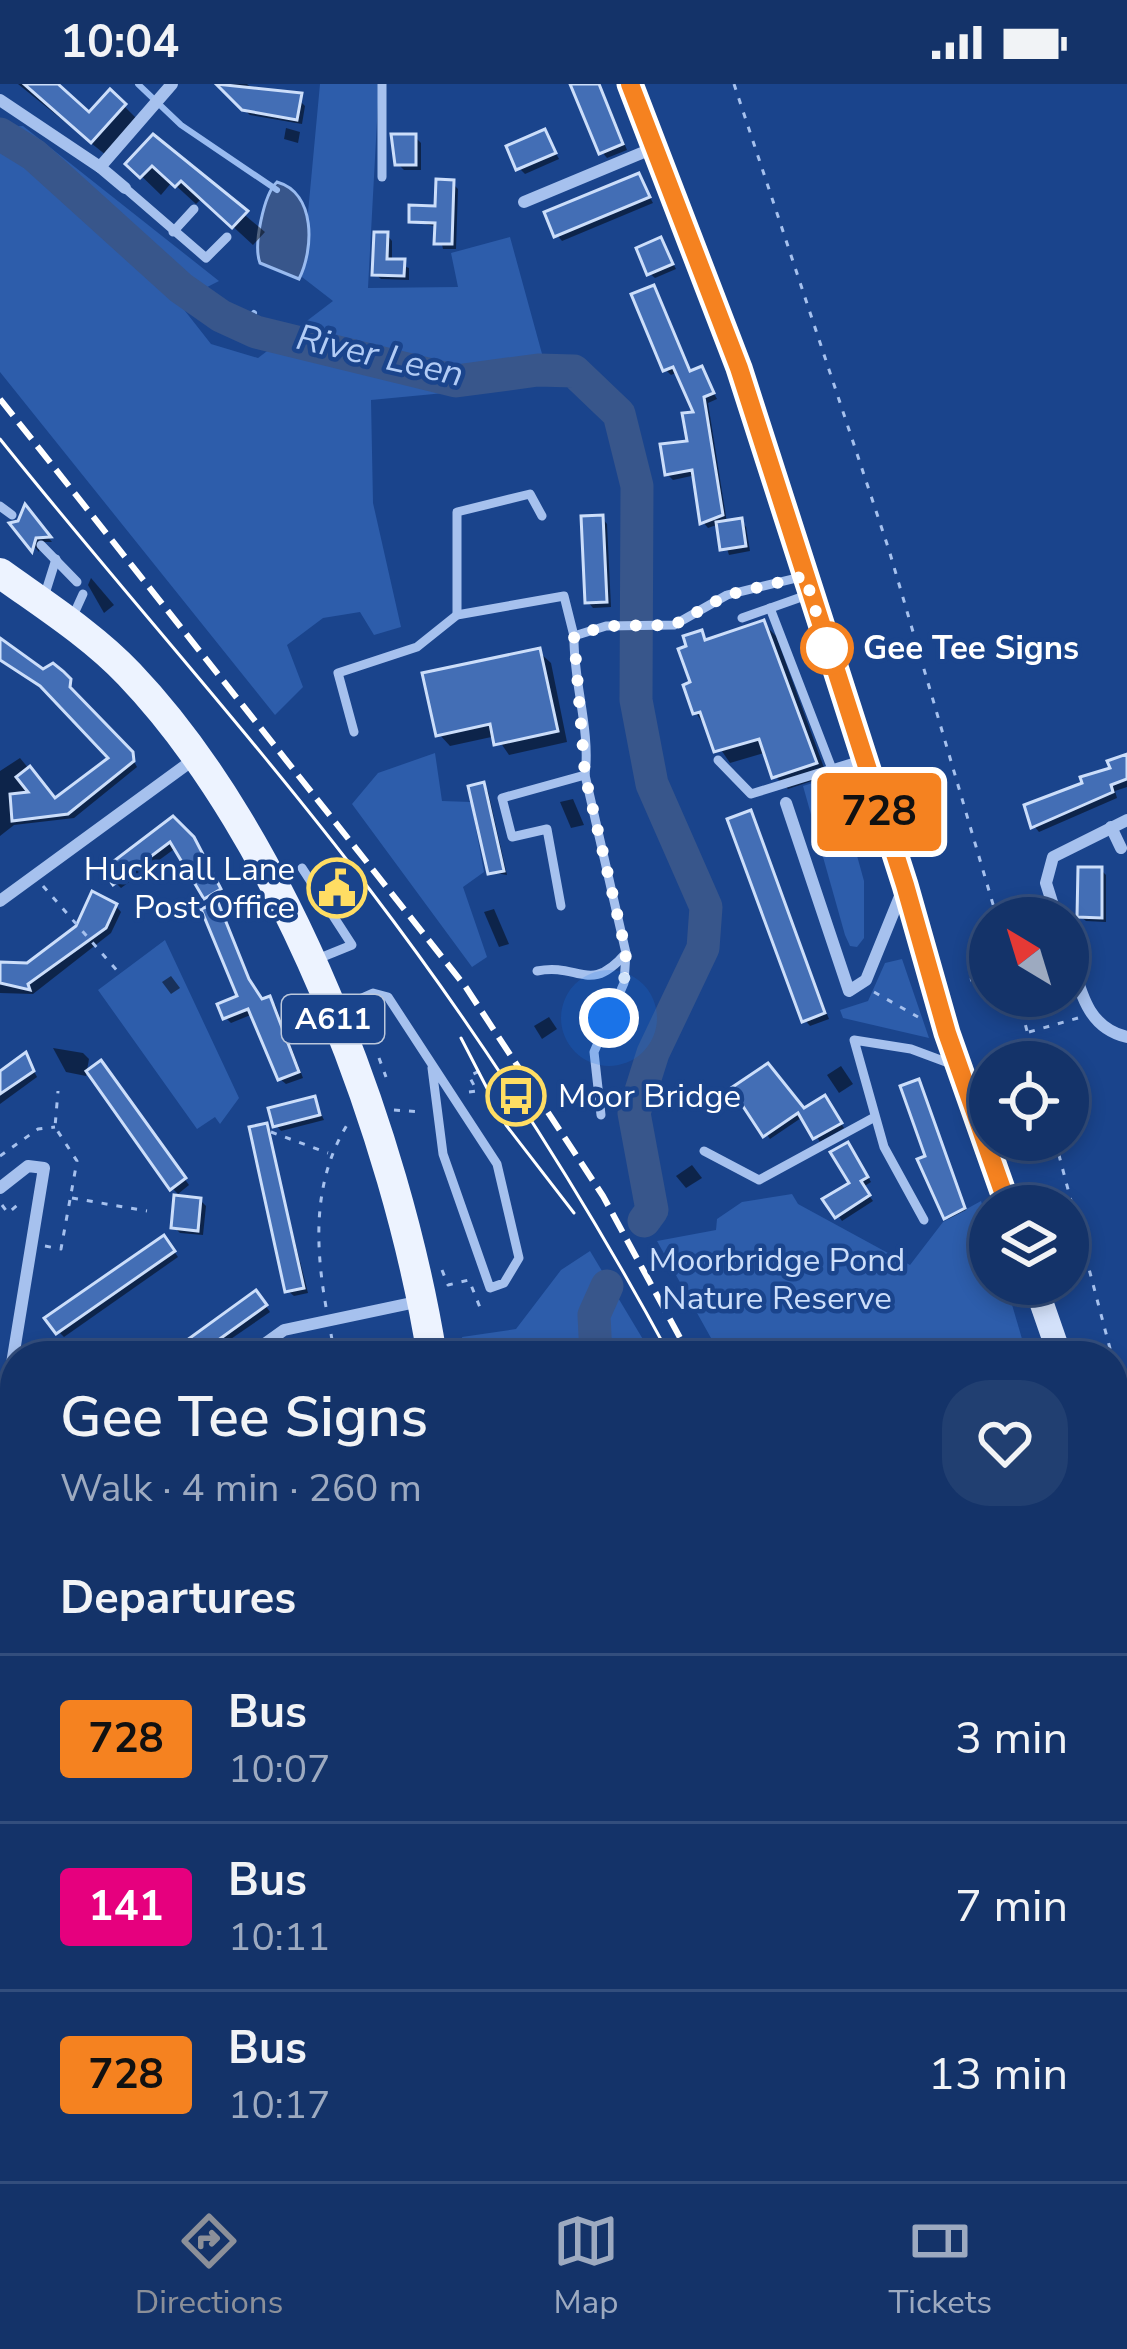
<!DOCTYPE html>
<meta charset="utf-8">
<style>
body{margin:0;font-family:"Nunito Sans",sans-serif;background:#213f71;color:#f1f3f6;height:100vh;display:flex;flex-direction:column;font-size:45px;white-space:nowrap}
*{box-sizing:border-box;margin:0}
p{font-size:39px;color:#9daac0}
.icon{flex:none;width:66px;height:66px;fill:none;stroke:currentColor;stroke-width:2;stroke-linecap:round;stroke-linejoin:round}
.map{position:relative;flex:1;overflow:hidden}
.sheet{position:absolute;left:0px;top:1257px;width:1128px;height:840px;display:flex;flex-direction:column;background:#143369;border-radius:48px 48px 0 0;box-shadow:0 6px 18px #0003,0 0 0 3px #334e7d}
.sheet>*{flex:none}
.badge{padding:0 24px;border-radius:9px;font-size:42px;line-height:78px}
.needle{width:78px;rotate:322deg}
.fabs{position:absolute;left:969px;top:813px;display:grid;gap:24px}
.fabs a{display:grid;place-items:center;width:120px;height:120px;border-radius:50%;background:#143369;box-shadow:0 6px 18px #0003,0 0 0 3px #334e7d;font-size:60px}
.you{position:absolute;width:60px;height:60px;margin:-30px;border:9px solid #fff;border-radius:50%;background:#1a73e8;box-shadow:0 0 0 18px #1a73e833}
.map>.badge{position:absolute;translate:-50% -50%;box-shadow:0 0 0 6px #fff}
h2{padding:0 60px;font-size:45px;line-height:108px}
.round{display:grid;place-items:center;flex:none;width:126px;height:126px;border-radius:48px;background:#213f71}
.summary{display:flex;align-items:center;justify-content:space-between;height:204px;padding:0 60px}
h1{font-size:57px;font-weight:600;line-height:90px}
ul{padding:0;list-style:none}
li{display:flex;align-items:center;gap:36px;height:168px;padding:0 60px;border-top:3px solid #334e7d}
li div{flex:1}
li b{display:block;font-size:45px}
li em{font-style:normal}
li .badge{min-width:132px;font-weight:700;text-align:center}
.status{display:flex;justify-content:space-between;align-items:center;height:84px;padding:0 60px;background:#143369;direction:ltr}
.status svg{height:33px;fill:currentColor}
.tab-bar{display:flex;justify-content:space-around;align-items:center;height:168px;border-top:3px solid #334e7d;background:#143369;font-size:33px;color:#9daac0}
.tab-bar a{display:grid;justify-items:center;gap:6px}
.tab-bar .selected{color:#8c9099}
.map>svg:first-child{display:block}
.green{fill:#2d5dab}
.water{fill:#38568b;stroke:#99bbf0;stroke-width:3}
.shadow{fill:#0007}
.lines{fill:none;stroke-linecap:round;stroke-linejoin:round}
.stream{stroke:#99bbf0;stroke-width:6}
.river{stroke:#38568b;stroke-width:33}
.building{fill:#436eb5;stroke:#ccdefa;stroke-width:3}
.path{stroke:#a6c1ee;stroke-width:3;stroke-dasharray:6 9;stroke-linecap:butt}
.lane{stroke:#a6c1ee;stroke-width:9}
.street{stroke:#a6c1ee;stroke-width:12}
.secondary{stroke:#d3e1fa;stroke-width:24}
.primary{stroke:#edf3ff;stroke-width:30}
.tram{stroke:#fff;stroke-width:3}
.rail{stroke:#fff;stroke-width:6;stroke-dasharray:21 9;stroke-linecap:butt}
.line-casing{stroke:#fff;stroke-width:27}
.line{stroke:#f58220;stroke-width:18}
.walk{stroke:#fff;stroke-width:12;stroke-dasharray:0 21.6}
.stop-dot{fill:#fff;stroke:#f58220;stroke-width:6}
.labels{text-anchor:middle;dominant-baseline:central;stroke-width:9;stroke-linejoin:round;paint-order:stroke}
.shield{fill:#1a448c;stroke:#bac7dc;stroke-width:3}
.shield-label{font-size:30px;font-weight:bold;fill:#fff}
.stop-label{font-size:33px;font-weight:bold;fill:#fff;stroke:#1a448c;text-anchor:start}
.poi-label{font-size:33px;fill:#fff;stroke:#1a448c;text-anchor:end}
.park-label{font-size:33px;fill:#ccdefa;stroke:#1a448c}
.water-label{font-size:36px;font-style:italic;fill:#b2ccf5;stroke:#1a448c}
</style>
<div class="status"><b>10:04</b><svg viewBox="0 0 49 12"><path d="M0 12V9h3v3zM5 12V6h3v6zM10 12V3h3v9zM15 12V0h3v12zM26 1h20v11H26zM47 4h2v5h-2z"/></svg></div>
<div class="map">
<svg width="1127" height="2097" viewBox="0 0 1127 2097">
<rect width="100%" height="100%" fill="#1a448c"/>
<g class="green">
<polygon points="320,0 379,0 368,204 458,203 451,169 510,153 550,299 371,316 373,419 401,543 374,551 360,528 323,534 287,561 303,603 275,631 0,288 0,43 23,42 219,197 178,218 211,260 258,274 333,217 302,193"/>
<polygon points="435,669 442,717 471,718 484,788 463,803 487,873 472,883 352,720 378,689"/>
<polygon points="835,692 864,797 864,854 857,863 850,862 845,851 803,702"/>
<polygon points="165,856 239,1014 220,1040 215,1033 197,1045 98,906"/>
<polygon points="902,875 929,954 843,934 840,926 868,917 885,879"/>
<polygon points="792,1110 798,1120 910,1181 943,1138 981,1117 990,1146 990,1200 1006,1200 1027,1272 721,1272 657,1157 716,1146 717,1135 742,1118"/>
<polygon points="590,1167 653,1272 465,1272 462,1253 516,1245 561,1186"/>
<polygon points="0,1395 15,1401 15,1528 0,1534"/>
</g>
<path class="water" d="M277,98C316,109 314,165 299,195L260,179C253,161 264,110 277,98Z"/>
<g class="shadow">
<polygon points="18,0 51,0 90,32 124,22 143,41 112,76"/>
<polygon points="216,0 247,0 256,8 299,16 305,22 302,40 250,31"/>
<polygon points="574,0 600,0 627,66 607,74 602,68"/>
<polygon points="286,44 300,48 298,59 284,55"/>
<polygon points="545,48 559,75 525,90 519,84"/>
<polygon points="415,53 421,59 421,86 404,86 398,80"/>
<polygon points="153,54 265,148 253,161 202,114 196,120 172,98 161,111 129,80"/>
<polygon points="639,93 653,119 562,157 557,151"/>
<polygon points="452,99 458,105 456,165 443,165 438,143 412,137 438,125"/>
<polygon points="387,151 392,157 392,178 409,184 409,196 381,195 375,190"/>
<polygon points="661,157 676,185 655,194 649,189"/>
<polygon points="653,204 692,289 701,285 717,315 708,319 727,439 741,437 746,443 750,467 729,471 719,440 708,444 703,438 696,391 673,396 667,390 691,360 697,330 678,288 671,291 665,285"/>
<polygon points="26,426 52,458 40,458 39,468 15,441"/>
<polygon points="602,434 607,440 611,523 593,524 588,518"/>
<polygon points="91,494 114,521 104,529 88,501"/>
<polygon points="763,539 776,552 827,692 788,705 775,692 767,668 730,679 696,629 701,549 709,557"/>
<polygon points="0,558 42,588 69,597 74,611 124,659 137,683 74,734 14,741 0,752 0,687 20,674 56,718 112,674 48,605 0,574"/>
<polygon points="539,568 551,579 567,658 509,671 496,652 450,662 439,650"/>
<polygon points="1127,673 1127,703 1115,707 1117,714 1039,748 1034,742"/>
<polygon points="483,702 488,707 507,791 490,788"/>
<polygon points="573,715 584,741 571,744 560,718"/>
<polygon points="750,730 829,935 810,942 805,936"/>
<polygon points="173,736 199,763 225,812 214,818 254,903 263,918 275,920 303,994 286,1000 280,995 253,930 231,939 226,934 241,914 215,822 177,763 121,804 116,799"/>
<polygon points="1101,786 1106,791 1106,838 1086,837 1080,832"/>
<polygon points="116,822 121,828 111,849 33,910 0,909 0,883 28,881"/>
<polygon points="494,825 509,860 499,863 484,828"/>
<polygon points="171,892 180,904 171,910 162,898"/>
<polygon points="549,933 557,945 542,955 534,942"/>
<polygon points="53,964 83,969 89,975 86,992 66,988"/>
<polygon points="26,972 37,993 0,1020 0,990"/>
<polygon points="841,982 853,1000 839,1009 827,991"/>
<polygon points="106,986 189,1101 178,1110 172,1104"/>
<polygon points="920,1001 966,1126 948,1135 929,1074"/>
<polygon points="735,1005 804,1028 829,1019 844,1044 820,1058 804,1032 770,1055"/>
<polygon points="314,1015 324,1036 281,1047 276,1041"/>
<polygon points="266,1042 308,1209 294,1212 288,1207"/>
<polygon points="852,1066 871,1098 863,1103 873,1117 842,1137 827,1116 854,1100"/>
<polygon points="692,1081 702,1094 686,1104 676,1092"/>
<polygon points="200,1116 206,1122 203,1151 180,1149 174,1143"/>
<polygon points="169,1160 178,1173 64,1253 59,1248"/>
<polygon points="261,1215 270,1228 206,1272 167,1272"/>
<polygon points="15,1580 15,1602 0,1605 0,1583"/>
<polygon points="5,1719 15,1721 15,1896 0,1895 0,1742"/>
<polygon points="1127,1738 1127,1808 1121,1784 1113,1780 1113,1742"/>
<polygon points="44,2082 65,2082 63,2097 43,2097"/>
<polygon points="163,2082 190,2082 193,2088 208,2082 284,2082 230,2097 169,2097"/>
<polygon points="951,2082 968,2082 978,2097 928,2097"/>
<polygon points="1033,2082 1057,2082 1064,2097 1040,2097"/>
<polygon points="761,2086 769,2097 727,2097"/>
</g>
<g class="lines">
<g class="stream">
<polyline points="138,0 181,41 277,106"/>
<polyline points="246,243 254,229"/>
</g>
<g class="river">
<polyline points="0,50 34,71 181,204 221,232 256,248 456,297 538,286 574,287 619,330 637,402 636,616 652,700 706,823 703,864 653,969 634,1029 652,1126 644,1137"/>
<polyline points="596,1272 594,1231 607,1202"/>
<polyline points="793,2082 809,2097"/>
</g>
</g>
<g class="building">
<polygon points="24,0 58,0 89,28 110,5 126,20 91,59"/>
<polygon points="216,0 302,9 297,36 242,26"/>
<polygon points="570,0 599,0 623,60 599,70"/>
<polygon points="545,45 556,69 516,86 506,62"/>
<polygon points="153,50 248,127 232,144 181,97 175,103 152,82 140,94 125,80"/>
<polygon points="391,50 416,50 416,81 395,81"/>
<polygon points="639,89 650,113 554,153 544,128"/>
<polygon points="436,95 454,96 452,160 434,160 435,139 409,138 409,121 435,122"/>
<polygon points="374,148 388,148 387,175 405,175 404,192 372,191"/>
<polygon points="661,153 673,180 647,191 636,164"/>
<polygon points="654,201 690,287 702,282 714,309 704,313 723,431 700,440 692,386 665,391 660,360 687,357 682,329 693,328 673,283 663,287 631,210"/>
<polygon points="25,420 51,453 36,454 32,468 9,439 18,437"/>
<polygon points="603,431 607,518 585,519 581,432"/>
<polygon points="742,434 746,462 720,466 716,438"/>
<polygon points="764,536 817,679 772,694 759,655 714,668 700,628 693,630 683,601 690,598 678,565 686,562 683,552 702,546 705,556"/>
<polygon points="0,554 43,585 53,579 63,587 71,595 70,603 133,668 134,677 68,730 12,737 10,710 28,708 16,693 30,682 55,714 108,674 40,602 0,576"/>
<polygon points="540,564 558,647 494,661 490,640 436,652 422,589"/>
<polygon points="1127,670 1127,695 1111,701 1113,708 1031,744 1024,721 1082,699 1080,693 1110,684 1107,677"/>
<polygon points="484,698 504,787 488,790 468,702"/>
<polygon points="751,726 825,929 802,938 727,735"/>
<polygon points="173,732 194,753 221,805 204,815 170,758 113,801 102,786"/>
<polygon points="1078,783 1102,783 1102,834 1077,833"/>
<polygon points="92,807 117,820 106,844 28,900 30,906 0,899 0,878 27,879 76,842"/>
<polygon points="218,818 249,895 262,915 270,912 299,988 278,996 248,925 223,935 217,920 237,912 201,825"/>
<polygon points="26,968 34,987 0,1010 0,987"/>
<polygon points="101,976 186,1094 170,1106 86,987"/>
<polygon points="768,979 804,1024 825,1011 842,1039 813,1055 798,1029 763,1053 731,1004"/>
<polygon points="919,995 965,1124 944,1135 917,1075 925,1072 900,1002"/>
<polygon points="315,1012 320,1031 273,1043 268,1024"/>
<polygon points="267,1039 304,1204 285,1208 249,1043"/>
<polygon points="848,1058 868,1093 861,1097 870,1111 835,1134 822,1115 849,1099 830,1068"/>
<polygon points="174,1111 201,1114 198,1147 171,1144"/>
<polygon points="164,1151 175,1167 56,1250 44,1234"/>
<polygon points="256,1206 267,1221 196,1272 165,1272"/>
<polygon points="4,1709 15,1710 15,1804 9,1846 0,1845"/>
<polygon points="1127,1735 1127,1799 1122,1800 1113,1739"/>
<polygon points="247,2082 212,2097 165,2097 200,2082"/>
<polygon points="454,2082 505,2082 512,2097 461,2097"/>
</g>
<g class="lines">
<g class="path">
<polyline points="734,0 889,466 997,834"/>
<polyline points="43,802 120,890"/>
<polyline points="970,896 990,891"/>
<polyline points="874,908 918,933"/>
<polyline points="1018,912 1035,978"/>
<polyline points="1029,948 1078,934"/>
<polyline points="379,974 386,993"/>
<polyline points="469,1008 477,1007 469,992 482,986"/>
<polyline points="394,1026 421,1028"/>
<polyline points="271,1048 328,1069"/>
<polyline points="1055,1056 1112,1272"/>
<polyline points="0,1072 38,1045 55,1043"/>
<polyline points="72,1114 147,1127"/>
<polyline points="2,1121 8,1129 21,1118"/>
<polyline points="45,1162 61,1165 77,1077 55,1043 58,1007"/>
<polyline points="442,1186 448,1201 469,1196 481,1226"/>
<path d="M326,1223C315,1160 313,1097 347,1041"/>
<polyline points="331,1250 335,1272"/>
<polyline points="1113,1278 1127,1332"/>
<polyline points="1113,1603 1127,1605"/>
<polyline points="1113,1619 1119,1638"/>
<polyline points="0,1833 15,1835"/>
<polyline points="246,2082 253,2097"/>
<polyline points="823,2082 837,2097"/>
</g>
<g class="lane">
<polyline points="382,93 382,0"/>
<polyline points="125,104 206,174 227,153"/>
<polyline points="173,148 194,125"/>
<polyline points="0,422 12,431"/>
<polyline points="41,461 77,498"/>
<polyline points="45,510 56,475"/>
<polyline points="770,524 832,685"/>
<polyline points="457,531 457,428 530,410 542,432"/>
<polyline points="73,532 83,510"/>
<polyline points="742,534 810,510"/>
<polyline points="354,648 338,589 417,563 457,531 564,512 574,552"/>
<polyline points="718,676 751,710 861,676"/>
<polyline points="302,784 352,861 315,876"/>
<path d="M561,822L547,745L512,753L502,714L585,691C591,646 573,598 574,552L606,542L674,541L727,511L805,492"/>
<path d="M537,887C579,878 589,912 626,869L585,691"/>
<polyline points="335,926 373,909 388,913 497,1080 519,1174 504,1199 490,1204 443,1070 432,984"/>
<polyline points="601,1031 594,968 624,899 626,869"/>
<polyline points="704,1067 759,1096 873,1034"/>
<polyline points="924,1136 884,1063 854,956 911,965 954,981"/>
<polyline points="1113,1653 1127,1658"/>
<polyline points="1113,1884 1127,1881"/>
<polyline points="410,2082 420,2097"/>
<polyline points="679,2082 684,2097"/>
</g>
<g class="street">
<polyline points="0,16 100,83 172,0"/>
<polyline points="100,83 125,104"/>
<polyline points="524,118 656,63"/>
<polyline points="786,719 849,907 866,896 903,805"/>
<polyline points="1111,743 1121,764"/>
<polyline points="0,817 197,673"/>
<polyline points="1057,834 1046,799 1053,773 1127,736"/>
<path d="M1068,865C1080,902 1084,943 1127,953"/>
<polyline points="0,1104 28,1082 44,1084 0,1353"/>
<polyline points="248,1272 284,1246 421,1217"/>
<polyline points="0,1380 15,1386"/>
<polyline points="0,1545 15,1541"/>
<polyline points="0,1697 15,1700"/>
<polyline points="997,2082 1005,2097"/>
<polyline points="0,2087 13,1926"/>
<polyline points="303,2097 333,2082"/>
<polyline points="873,2097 889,2082"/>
</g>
<g class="secondary">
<polyline points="630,0 739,284 905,801 947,949 1008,1122"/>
<polyline points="1035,1200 1060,1272"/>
</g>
<g class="primary">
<path d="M0,489C43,520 92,551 129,590C284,752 397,1052 432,1272"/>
<polyline points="1113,1554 1127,1560"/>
<polyline points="558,2082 565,2097"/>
</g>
<g class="tram">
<path d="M0,355C121,506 252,651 370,806C482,953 582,1109 670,1272"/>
<polyline points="461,954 506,1041 574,1129"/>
<polyline points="1097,2082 1105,2097"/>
</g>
<g class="rail">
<polyline points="0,315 465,902 603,1112 690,1272"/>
<polyline points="1113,2075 1124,2097"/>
</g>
</g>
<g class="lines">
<defs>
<polyline id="line" points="630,0 739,284 905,801 947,949 1008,1122"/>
</defs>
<use href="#line" class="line-casing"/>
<use href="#line" class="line"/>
<polyline class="walk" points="609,934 624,899 626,868 585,691 574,552 606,542 674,541 727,511 805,492 827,564"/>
</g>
<defs>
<symbol id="civic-ring" viewBox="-11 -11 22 22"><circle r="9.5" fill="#1a448c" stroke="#ffdd63" stroke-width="1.5"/><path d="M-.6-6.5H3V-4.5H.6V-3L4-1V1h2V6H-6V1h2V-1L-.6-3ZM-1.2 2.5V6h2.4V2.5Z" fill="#ffdd63"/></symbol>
<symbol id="bus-ring" viewBox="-11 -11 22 22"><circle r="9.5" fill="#1a448c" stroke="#ffdd63" stroke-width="1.5"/><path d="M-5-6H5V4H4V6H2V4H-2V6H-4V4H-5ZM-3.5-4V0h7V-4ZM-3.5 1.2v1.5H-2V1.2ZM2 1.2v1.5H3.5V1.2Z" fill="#ffdd63"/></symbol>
</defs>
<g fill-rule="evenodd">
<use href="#civic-ring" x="304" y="771" width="66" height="66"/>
<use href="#bus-ring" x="483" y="979" width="66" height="66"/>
</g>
<circle class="stop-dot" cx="827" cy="564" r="24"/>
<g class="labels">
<rect class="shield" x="282" y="911" width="102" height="48" rx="9"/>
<g class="shield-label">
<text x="333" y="935">A611</text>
</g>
<g class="stop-label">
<text x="863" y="564">Gee Tee Signs</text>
</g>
<g class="poi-label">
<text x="295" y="785">Hucknall Lane<tspan x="295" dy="38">Post Office</tspan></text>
<text x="558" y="1012" text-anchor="start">Moor Bridge</text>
</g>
<g class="park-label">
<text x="777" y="1176">Moorbridge Pond<tspan x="777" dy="38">Nature Reserve</tspan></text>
</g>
<g class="water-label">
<text transform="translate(380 272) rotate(13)">River Leen</text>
</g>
</g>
</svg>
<div class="fabs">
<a><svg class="needle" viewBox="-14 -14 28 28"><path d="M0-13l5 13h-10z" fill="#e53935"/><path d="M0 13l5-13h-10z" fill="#9daac0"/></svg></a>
<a><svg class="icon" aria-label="locate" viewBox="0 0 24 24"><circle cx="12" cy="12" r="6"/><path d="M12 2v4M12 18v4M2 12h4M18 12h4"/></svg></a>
<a><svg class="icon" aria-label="layers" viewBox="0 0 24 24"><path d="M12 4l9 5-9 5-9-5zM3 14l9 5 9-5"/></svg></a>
</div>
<div class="you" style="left:609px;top:934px"></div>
<b class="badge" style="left:879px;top:728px;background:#f58220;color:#111">728</b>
<section class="sheet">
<div class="summary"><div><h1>Gee Tee Signs</h1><p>Walk · 4 min · 260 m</p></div><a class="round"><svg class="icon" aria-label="heart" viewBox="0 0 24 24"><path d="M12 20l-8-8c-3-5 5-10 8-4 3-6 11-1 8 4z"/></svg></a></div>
<h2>Departures</h2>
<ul>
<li><span class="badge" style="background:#f58220;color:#111">728</span><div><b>Bus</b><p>10:07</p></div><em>3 min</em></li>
<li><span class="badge" style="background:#e6007e;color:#fff">141</span><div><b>Bus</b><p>10:11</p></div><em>7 min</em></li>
<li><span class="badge" style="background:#f58220;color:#111">728</span><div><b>Bus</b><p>10:17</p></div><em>13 min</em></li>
</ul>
</section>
</div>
<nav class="tab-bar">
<a class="selected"><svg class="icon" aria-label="directions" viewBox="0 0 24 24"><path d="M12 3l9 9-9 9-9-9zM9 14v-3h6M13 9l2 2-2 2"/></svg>Directions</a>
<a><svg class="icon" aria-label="map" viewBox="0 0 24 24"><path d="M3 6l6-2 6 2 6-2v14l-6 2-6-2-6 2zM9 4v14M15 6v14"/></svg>Map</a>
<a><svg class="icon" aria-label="tickets" viewBox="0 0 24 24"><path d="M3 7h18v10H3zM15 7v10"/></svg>Tickets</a>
</nav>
